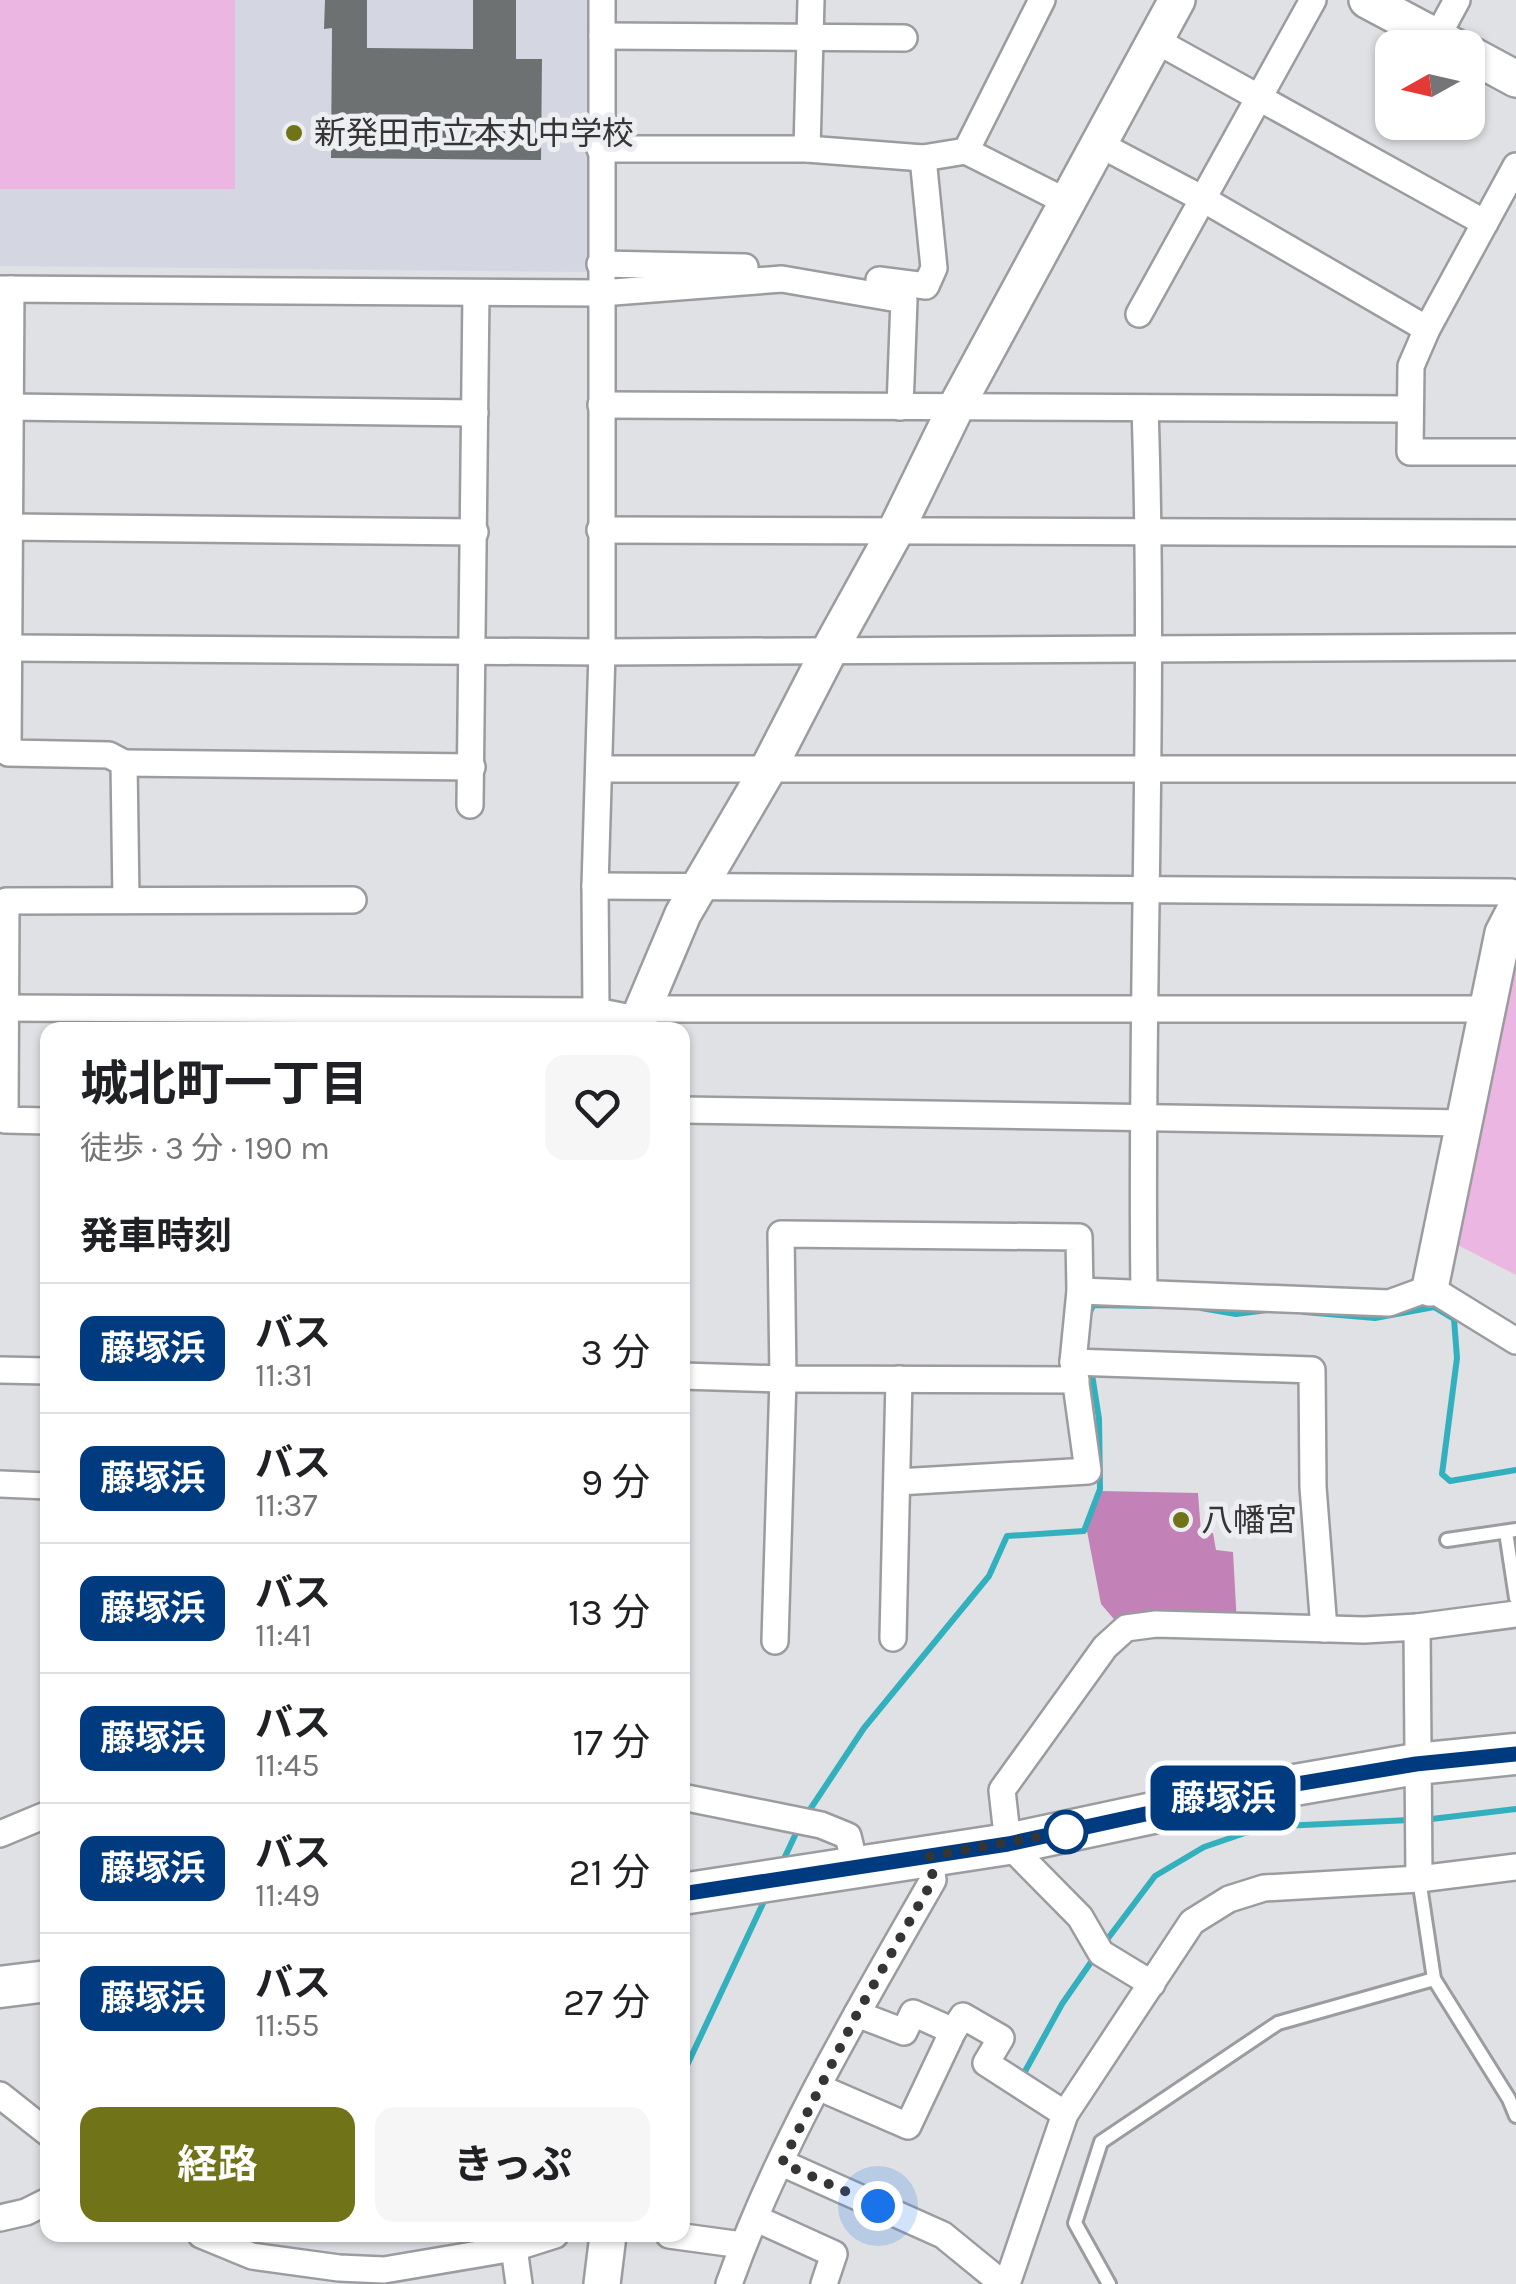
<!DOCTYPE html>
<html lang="ja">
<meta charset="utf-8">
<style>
body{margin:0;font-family:Karla,"Noto Sans JP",sans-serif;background:#f6f6f6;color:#202124;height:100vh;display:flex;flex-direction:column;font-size:38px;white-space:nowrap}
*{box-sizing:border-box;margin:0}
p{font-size:32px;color:#757577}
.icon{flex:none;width:55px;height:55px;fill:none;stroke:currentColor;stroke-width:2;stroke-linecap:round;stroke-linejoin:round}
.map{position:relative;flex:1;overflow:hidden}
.drawer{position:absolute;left:40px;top:1022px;width:650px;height:1220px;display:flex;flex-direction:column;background:#fff;border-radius:20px;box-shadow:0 2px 8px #0004}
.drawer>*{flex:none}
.badge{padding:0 20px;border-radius:15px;font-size:35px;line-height:65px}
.needle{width:65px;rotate:262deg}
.controls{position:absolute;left:1375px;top:30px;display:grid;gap:20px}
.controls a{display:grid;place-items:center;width:110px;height:110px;border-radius:20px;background:#fff;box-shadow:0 2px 8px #0004;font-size:50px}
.you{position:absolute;width:50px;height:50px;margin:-25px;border:8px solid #fff;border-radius:50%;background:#1a73e8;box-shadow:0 0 0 15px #1a73e833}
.map>.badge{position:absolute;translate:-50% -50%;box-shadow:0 0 0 5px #fff}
h2{padding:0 40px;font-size:38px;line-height:90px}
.round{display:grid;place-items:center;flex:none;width:105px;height:105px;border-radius:20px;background:#f6f6f6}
.overview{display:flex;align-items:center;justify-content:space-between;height:170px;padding:0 40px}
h1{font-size:48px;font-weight:700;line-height:75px}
.button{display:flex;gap:20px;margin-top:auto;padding:20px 40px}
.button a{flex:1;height:115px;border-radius:20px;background:#717319;color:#fff;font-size:40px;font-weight:700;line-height:115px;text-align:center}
.button a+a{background:#f6f6f6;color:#202124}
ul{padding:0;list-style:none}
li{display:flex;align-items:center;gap:30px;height:130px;padding:0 40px;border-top:2px solid #e0e0e0}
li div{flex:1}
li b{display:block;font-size:38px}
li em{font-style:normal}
li .badge{min-width:110px;font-weight:700;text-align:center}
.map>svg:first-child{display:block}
.built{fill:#d4d7e2}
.green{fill:#ebb6e1}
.forest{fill:#c382b7}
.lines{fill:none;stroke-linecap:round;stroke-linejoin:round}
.stream{stroke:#33b0be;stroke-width:6}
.building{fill:#6e7172}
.lane-casing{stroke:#9b9c9f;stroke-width:18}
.street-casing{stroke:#9b9c9f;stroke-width:30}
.secondary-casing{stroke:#9b9c9f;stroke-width:40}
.primary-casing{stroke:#9b9c9f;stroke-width:45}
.lane{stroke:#fff;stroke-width:12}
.street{stroke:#fff;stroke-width:25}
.secondary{stroke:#fff;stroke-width:35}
.primary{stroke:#fff;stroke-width:40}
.line-casing{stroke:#fff;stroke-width:22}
.line{stroke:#003b80;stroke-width:15}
.walk{stroke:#353536;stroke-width:10;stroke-dasharray:0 18}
.poi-dot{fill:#717319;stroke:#edeef1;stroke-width:4}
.stop-dot{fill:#fff;stroke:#003b80;stroke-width:5}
.labels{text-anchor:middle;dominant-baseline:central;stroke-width:10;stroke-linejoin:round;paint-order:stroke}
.poi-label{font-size:32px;fill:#353536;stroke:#edeef1;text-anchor:start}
</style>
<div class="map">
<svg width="1516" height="2284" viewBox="0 0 1516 2284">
<rect width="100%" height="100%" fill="#dfe1e4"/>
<polygon class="built" points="0,0 589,0 589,272 0,266"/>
<g class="green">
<rect x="0" y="0" width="235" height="189"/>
<polygon points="1516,944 1516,1275 1450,1241"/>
</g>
<polygon class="forest" points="1100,1491 1198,1493 1201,1533 1213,1533 1216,1550 1233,1552 1237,1625 1119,1625 1101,1604 1087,1531"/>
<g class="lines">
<g class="stream">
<polyline points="1201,1308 1236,1314 1267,1310"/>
<polyline points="1304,1312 1375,1318 1434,1307 1454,1319 1457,1358 1442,1474 1450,1481 1516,1470"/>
<polyline points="1088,1317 1093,1305 1153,1306"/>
<polyline points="807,1814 864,1728 989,1576 1007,1536 1084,1531 1100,1489 1099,1419 1091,1368"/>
<polyline points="1423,1820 1516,1809"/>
<polyline points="782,1863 798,1829"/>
<polyline points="1103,1945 1155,1876 1204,1847 1245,1833 1282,1826 1410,1820"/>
<polyline points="1023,2075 1062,2004 1096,1955"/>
<polyline points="682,2076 766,1897"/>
</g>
</g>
<polygon class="building" points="325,0 367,0 367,48 473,49 473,0 516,0 516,59 542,59 541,160 331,158 332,28 324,29"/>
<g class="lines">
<defs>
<g id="lane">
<polyline points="1506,1532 1516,1598"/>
<polyline points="1447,1540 1516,1530"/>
<polyline points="1419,1879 1434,1979 1509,2099 1516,2116"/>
<polyline points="1109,2284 1075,2223 1101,2142 1278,2023 1434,1979"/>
</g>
<g id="street">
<polyline points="602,0 602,652 595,886 596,1011 636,1019"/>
<polyline points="602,36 904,38"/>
<polyline points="1437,37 1457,0"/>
<polyline points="1155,40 1485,223"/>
<polyline points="1099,144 1203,199 1427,329"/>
<polyline points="600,149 807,149 923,158 966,151 1067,202"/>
<polyline points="807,149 811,0"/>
<polyline points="966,151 1042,0"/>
<polyline points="1516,166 1427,329 1411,366 1410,452 1516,452"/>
<polyline points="600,264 745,267"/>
<polyline points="879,280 926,286 934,268 923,158"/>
<polyline points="0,289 601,293 782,279 904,300 900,407"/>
<polyline points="11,289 8,753 109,755 124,763 126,899"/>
<polyline points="1139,314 1313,0"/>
<polyline points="601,405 1409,409"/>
<polyline points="10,407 475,413"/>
<polyline points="9,527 475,532"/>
<polyline points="600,530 1516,533"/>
<polyline points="9,648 602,652 1516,647"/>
<polyline points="124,763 472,767"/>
<polyline points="600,769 1516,769"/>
<polyline points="470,805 476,293"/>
<polyline points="595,886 1511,892"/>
<polyline points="0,1008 596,1011"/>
<polyline points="644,1009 1487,1009"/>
<polyline points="682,1110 1464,1123"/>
<polyline points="48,1121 5,1120 6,901 353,900"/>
<polyline points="1080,1291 1389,1303 1430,1288 1516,1341"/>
<path d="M1144,1292C1140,997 1155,702 1145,408"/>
<polyline points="1073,1362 1312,1370 1313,1487 1324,1629"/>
<polyline points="0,1370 48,1371"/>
<polyline points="682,1376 783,1379 1076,1380"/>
<polyline points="0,1484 48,1486"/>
<polyline points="1417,1627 1419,1879"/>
<polyline points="893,1638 899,1379"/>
<polyline points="775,1641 783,1379 781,1234 1079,1237 1080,1291 1073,1362 1088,1471 898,1482"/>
<polyline points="682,1797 821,1825 848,1836 855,1865"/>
<polyline points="0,1834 48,1814"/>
<polyline points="1152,1984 1101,1953 1080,1917 1008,1844 1002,1790 1105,1647 1126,1628 1156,1624 1364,1630 1417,1627 1516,1614"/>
<polyline points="857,2014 904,2032 913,2013 953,2031 963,2016 1001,2038 986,2063 1065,2114"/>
<polyline points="818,2087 908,2126 953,2031"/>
<polyline points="0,2095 48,2133"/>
<polyline points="782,2163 943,2235 1003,2284"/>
<polyline points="0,2218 26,2212 48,2201"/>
<polyline points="757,2219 834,2254 824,2284"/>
<polyline points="201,2235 252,2256 339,2268 384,2270 514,2248 555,2235"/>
<polyline points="669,2235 742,2245"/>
<polyline points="514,2248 519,2284"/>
<path d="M729,2284C778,2145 860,2008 933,1880L930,1856"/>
<polyline points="1007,2284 1065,2114 1192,1922 1229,1899 1264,1888 1419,1879 1516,1867"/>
</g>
<g id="secondary">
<polyline points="1367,0 1457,48"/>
<polyline points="1468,53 1516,79"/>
<polyline points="634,1030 683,914 768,769 829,651 896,530 956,407 1177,0"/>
<polyline points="1430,1288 1503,933 1516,908"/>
<polyline points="602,2284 608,2235"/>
</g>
<g id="primary">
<polyline points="682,1894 1008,1844 1237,1795 1416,1764 1516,1754"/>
<polyline points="0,1987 48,1981"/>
</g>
</defs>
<use href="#lane" class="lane-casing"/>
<use href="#street" class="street-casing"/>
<use href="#secondary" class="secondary-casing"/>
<use href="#primary" class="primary-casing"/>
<use href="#lane" class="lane"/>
<use href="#street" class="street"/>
<use href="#secondary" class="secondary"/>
<use href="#primary" class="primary"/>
</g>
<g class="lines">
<defs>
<polyline id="line" points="682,1894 1008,1844 1237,1794 1416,1764 1516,1754"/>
</defs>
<use href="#line" class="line-casing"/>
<use href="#line" class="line"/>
<polyline class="walk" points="878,2206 782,2163 857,2014 933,1880 930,1856 1066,1832"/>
</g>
<g class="poi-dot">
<circle cx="294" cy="133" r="10"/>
<circle cx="1181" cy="1520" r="10"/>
</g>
<circle class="stop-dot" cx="1066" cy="1832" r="20"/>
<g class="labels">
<g class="poi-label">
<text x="314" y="133">新発田市立本丸中学校</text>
<text x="1201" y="1520">八幡宮</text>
</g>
</g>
</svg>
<div class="controls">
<a><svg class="needle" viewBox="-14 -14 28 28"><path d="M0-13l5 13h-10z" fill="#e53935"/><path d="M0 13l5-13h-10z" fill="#757577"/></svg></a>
</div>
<div class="you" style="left:878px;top:2206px"></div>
<b class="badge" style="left:1223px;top:1798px;background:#003b80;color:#fff">藤塚浜</b>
<section class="drawer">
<div class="overview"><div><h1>城北町一丁目</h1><p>徒歩 · 3 分 · 190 m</p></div><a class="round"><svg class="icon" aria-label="heart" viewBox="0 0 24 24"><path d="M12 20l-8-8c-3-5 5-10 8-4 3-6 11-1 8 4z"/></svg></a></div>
<h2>発車時刻</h2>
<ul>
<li><span class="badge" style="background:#003b80;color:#fff">藤塚浜</span><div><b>バス</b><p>11:31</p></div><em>3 分</em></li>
<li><span class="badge" style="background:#003b80;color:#fff">藤塚浜</span><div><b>バス</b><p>11:37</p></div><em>9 分</em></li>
<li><span class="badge" style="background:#003b80;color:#fff">藤塚浜</span><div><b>バス</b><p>11:41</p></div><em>13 分</em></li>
<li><span class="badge" style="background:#003b80;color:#fff">藤塚浜</span><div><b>バス</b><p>11:45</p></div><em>17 分</em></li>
<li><span class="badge" style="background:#003b80;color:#fff">藤塚浜</span><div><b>バス</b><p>11:49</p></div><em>21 分</em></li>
<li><span class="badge" style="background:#003b80;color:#fff">藤塚浜</span><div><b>バス</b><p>11:55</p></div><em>27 分</em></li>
</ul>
<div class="button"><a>経路</a><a>きっぷ</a></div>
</section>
</div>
